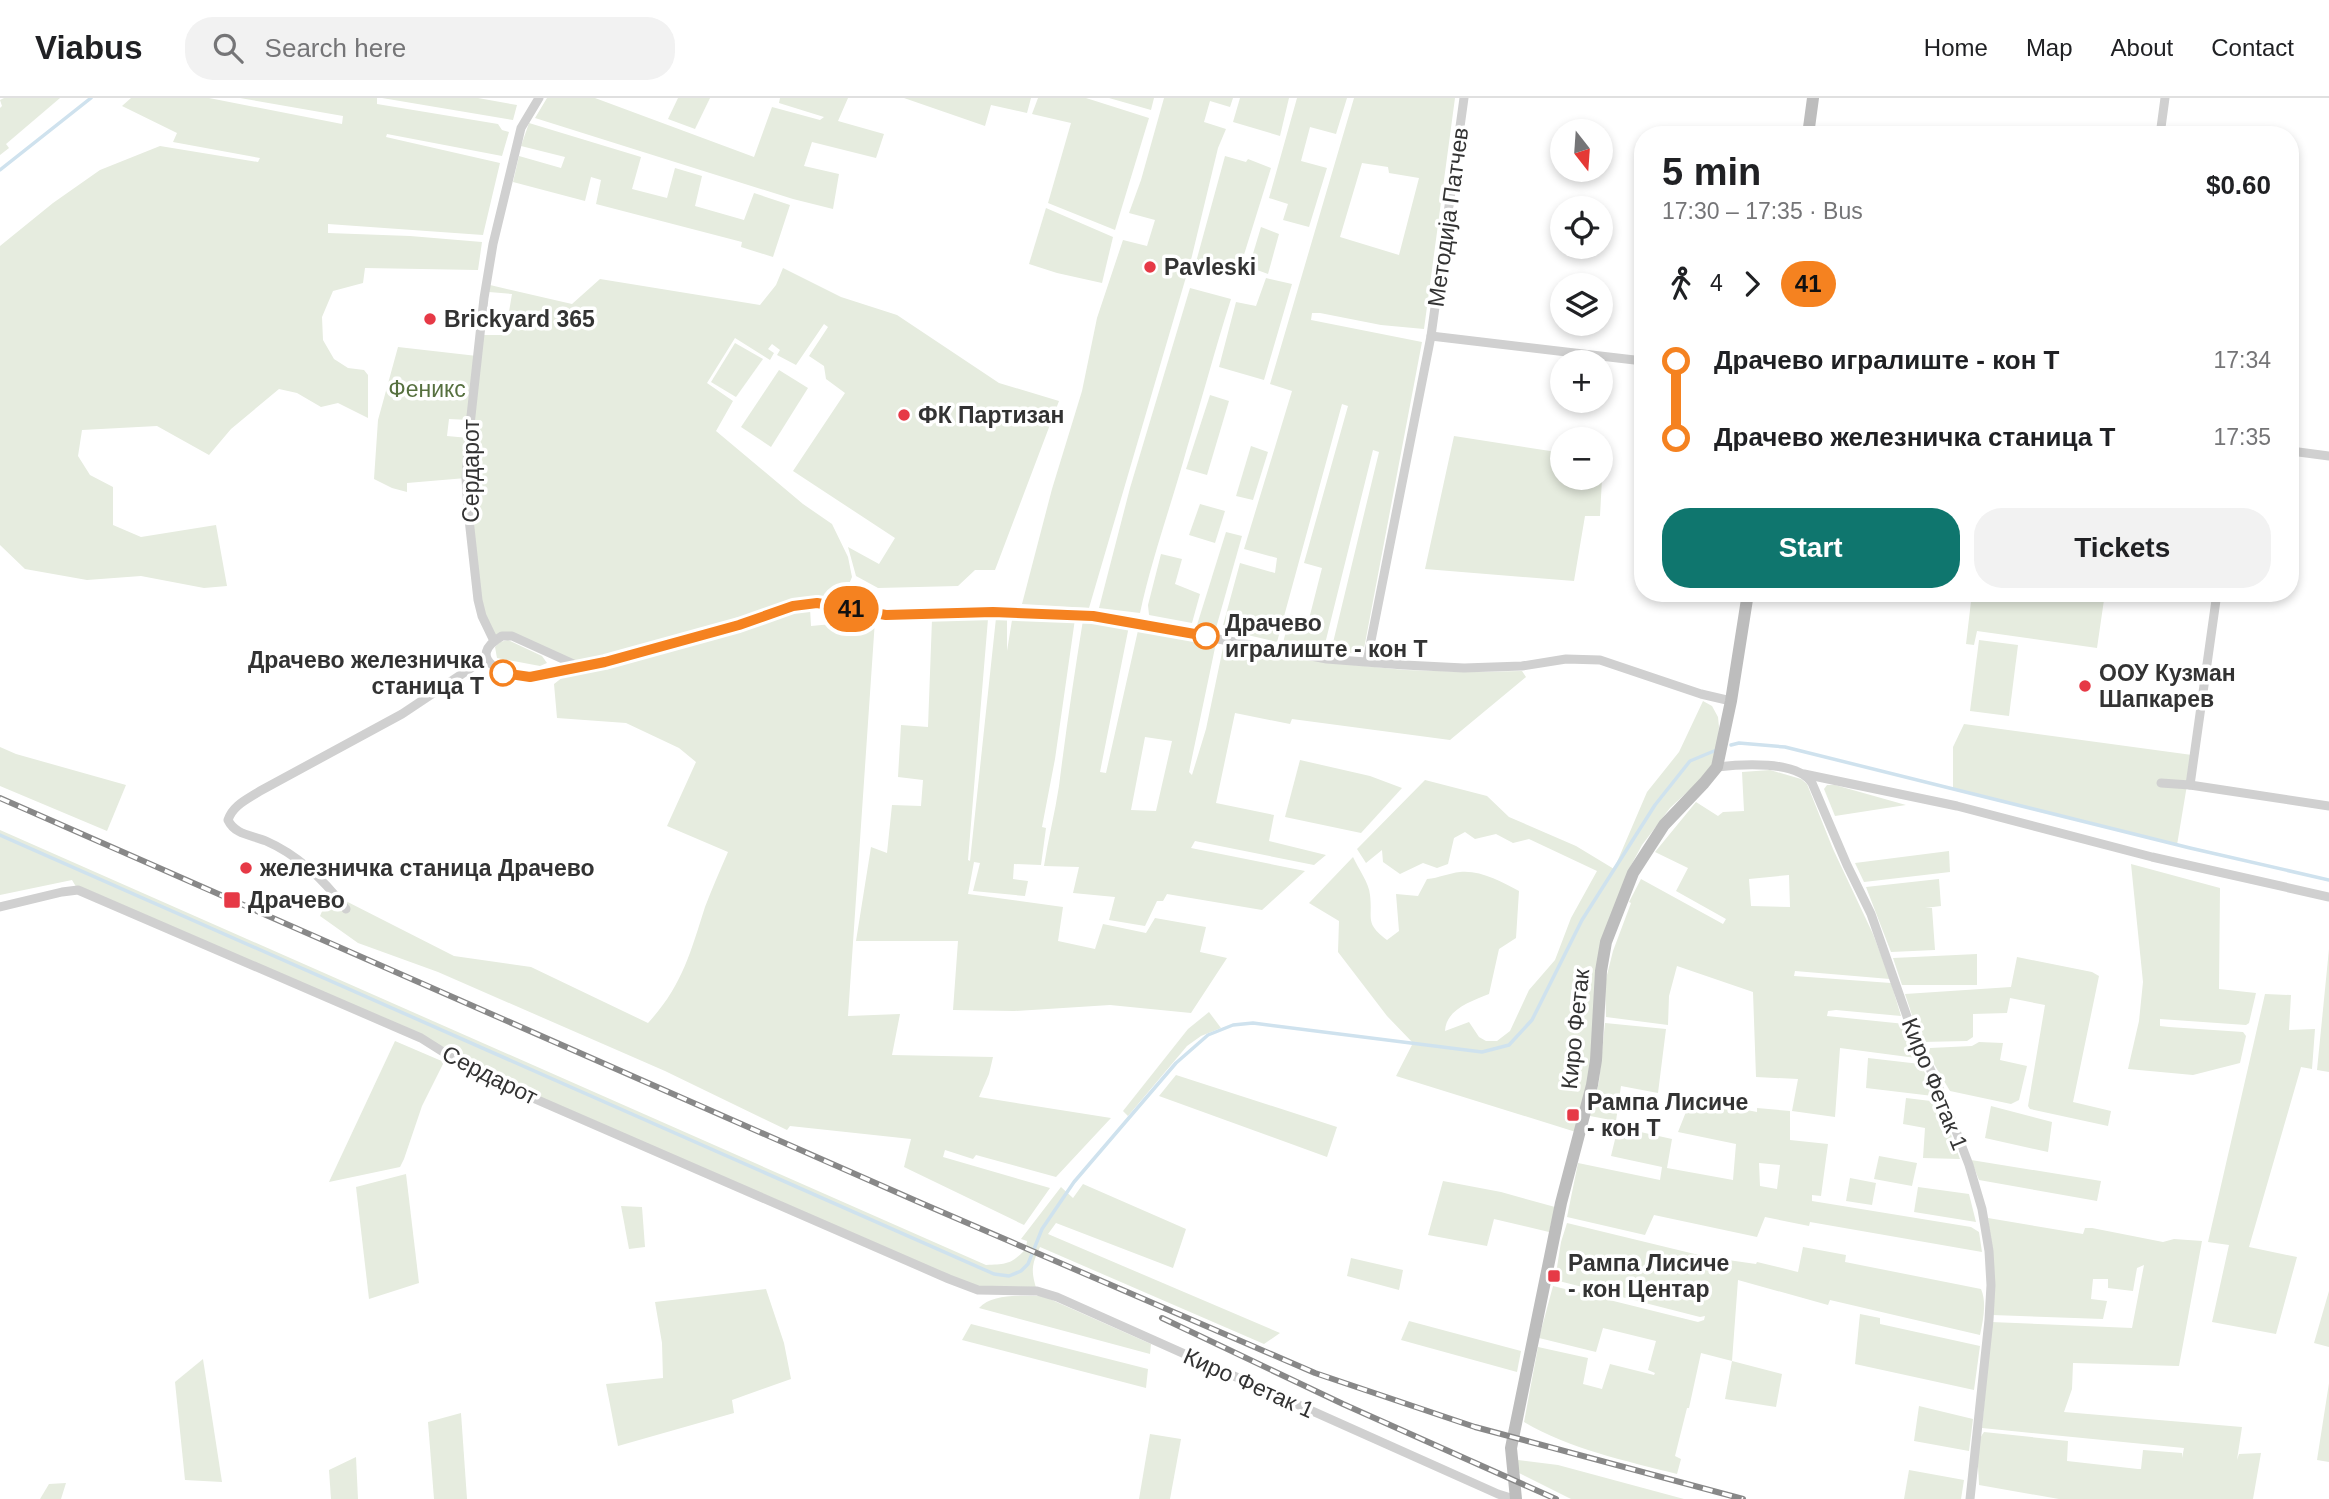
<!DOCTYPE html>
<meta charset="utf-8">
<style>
body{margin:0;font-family:Helvetica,sans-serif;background:#f2f2f2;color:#202124;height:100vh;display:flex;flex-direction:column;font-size:26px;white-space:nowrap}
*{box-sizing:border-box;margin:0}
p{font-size:23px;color:#757577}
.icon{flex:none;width:38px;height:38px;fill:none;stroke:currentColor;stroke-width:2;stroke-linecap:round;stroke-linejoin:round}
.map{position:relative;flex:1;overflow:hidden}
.details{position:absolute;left:1634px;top:28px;width:665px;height:476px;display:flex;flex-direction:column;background:#fff;border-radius:28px;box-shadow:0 4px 10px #0003}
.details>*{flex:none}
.badge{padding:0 14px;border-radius:23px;font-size:24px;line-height:46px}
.needle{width:46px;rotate:163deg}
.buttons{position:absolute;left:1550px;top:21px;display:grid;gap:14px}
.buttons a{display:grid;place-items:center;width:63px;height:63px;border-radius:50%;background:#fff;box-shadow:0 4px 10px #0003;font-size:35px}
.map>.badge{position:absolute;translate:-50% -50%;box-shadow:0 0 0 4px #fff}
.legs{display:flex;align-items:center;gap:10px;height:77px;padding:0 28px;font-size:23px}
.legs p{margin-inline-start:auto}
.overview{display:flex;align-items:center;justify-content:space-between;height:119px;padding:0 28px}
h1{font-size:38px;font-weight:700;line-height:52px}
.primary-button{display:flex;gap:14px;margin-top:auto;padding:14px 28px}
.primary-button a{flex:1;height:80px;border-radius:28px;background:#0f766e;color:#fff;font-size:28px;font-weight:700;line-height:80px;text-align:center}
.primary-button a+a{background:#f2f2f2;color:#202124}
ul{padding:0 28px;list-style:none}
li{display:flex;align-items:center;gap:24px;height:77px;font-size:26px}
li i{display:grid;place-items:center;width:10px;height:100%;margin:0 9px;background:currentColor}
li i::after{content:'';width:18px;height:18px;margin:-9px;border:5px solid;border-radius:50%;background:#fff}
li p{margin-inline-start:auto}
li:first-child i{background:linear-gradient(#0000 50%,currentColor 0)}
li:last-child i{background:linear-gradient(currentColor 50%,#0000 0)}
header{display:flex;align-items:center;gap:42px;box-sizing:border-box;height:98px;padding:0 35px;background:#fff;border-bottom:2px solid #e0e0e0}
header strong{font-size:33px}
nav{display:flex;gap:38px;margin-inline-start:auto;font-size:24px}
.search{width:490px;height:63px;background:#f2f2f2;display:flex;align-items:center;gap:18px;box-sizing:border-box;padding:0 24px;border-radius:28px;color:#757577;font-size:26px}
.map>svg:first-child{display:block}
.green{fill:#e6ecdf;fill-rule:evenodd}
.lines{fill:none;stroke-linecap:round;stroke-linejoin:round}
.stream{stroke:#cfe2ee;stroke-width:3.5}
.minor{stroke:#d0d0d0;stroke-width:9}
.secondary{stroke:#bdbdbd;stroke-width:12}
.rail-casing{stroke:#888;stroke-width:6}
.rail{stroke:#fff;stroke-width:3.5;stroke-dasharray:10;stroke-linecap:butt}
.line-1-casing{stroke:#fff;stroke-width:16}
.line-1{stroke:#f58220;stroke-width:10}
.poi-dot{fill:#e63946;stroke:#fff;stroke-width:2.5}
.stop-1-dot{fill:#fff;stroke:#f58220;stroke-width:3.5}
.labels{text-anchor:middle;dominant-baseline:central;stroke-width:7;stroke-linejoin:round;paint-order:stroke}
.street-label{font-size:23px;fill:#333;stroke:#fff}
.poi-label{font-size:23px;font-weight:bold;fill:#333;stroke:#fff;text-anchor:start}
.park-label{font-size:23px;fill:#56703f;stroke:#fff}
.stop-label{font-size:23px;font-weight:bold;fill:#333;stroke:#fff;text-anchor:start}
</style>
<header>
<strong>Viabus</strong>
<div class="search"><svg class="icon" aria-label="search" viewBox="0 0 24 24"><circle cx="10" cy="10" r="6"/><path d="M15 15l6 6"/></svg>Search here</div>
<nav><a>Home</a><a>Map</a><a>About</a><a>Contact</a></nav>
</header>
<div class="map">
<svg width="2329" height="1401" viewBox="0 0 2329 1401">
<rect width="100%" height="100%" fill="#fff"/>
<g class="green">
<polygon points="4,0 60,0 6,46 9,50 0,57 0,10 2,8 0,2"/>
<polygon points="131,0 209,0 342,26 343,18 240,0 377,0 377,6 498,26 502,32 509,34 502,58 387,36 386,39 500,65 483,137 328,126 328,135 410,138 482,144 478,172 365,170 363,185 333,193 322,219 323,242 334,261 348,270 364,272 368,277 368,320 338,305 321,309 297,295 279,291 231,331 209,357 157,328 82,332 78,358 90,377 113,389 113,427 141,439 216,427 227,488 204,490 141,478 87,482 25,471 0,447 0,148 53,105 100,72 160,48 258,64 260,60 173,44 177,35 122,8"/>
<polygon points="382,0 478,0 517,7 513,22"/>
<polygon points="547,0 595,0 754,59 772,9 820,22 824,19 779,5 780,0 848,0 838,23 884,36 876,60 812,44 804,68 839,76 833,111 793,101 535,20"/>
<polygon points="678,0 710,0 695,31 668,21"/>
<polygon points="904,0 1031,0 1027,15 991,7 985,28"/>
<polygon points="1038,0 1086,0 1149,20 1115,132 1048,105 1071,25 1032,16"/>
<polygon points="1109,0 1154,0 1151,12"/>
<polygon points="1164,0 1233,0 1230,9 1210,3 1204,24 1226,31 1218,50 1191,162 1089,510 1022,506 1052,391 1082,293 1097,220 1123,142 1147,148 1155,122 1129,115 1141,82"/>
<polygon points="1240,0 1289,0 1280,38 1233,24"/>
<polygon points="1297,0 1347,0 1336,36 1310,29 1301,63 1327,70 1309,129 1283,122 1288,106 1269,100"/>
<path d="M1354,0H1455L1424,231L1381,227L1320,215H1312L1311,222L1422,244L1363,556L1331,553L1379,354L1373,352L1324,550L1283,545L1290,517L1309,521L1322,470L1304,465L1348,308L1342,306L1277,544L1222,531L1240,465L1275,475L1277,460L1244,451L1292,293L1270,286ZM1362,65L1388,69L1389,75L1419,80L1399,157L1340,139Z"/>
<polygon points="529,25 641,59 632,91 667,100 675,70 702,78 695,108 744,122 754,95 790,107 773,159 741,149 742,144 596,106 601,82 591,79 585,103 513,84 519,58 561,70 565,59 521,48"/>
<polygon points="1225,58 1246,64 1248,61 1271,70 1238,176 1196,164"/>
<polygon points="1046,110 1113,139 1102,185 1057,175 1029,166"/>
<polygon points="1261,129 1279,136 1268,176 1249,169"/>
<path d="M783,170L841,199L897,217L999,285L1059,303L995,472H975L958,488L878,490L856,478L848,449L879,466L895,440L793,373L845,295L826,281L824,268L809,258L828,229L824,226L796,267L777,257L780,252L772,246L768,251L774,255L770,262L735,240L707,285L733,303L716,333L803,406L832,426L848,459L852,479L840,508L817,505L578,568L512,538L494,543L482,518L466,380L407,385V394L392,390L374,381L378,322L398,249L477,258L479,237H505L512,196L489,194L490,187L572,206L600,181L760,207L776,187ZM449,321L470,322L469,340L447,338Z"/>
<polygon points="1266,180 1292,186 1264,282 1219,269 1236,204 1256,208"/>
<path d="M1190,190L1231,201C1215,251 1202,301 1187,350C1172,405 1152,459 1140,515L1099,510L1130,390Z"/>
<polygon points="735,245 763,261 736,299 711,284"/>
<polygon points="779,272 808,290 771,349 741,329"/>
<polygon points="1210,297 1229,303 1207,377 1186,371"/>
<polygon points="1454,338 1563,355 1563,380 1601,380 1601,361 1603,362 1600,418 1585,418 1574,483 1425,471"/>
<polygon points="1251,348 1268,354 1253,402 1236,398"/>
<polygon points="1200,406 1225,413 1215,445 1189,437"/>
<polygon points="1226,434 1242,438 1216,530 1197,527"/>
<polygon points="1161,456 1182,461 1175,486 1200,496 1192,525 1149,517 1148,507"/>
<polygon points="1972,495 2105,495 2097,550 1977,533 1974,547 1966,546"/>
<path d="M810,510L811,528L875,522L848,918L900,916L892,957L993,959L989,976L979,999L1111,1020L1056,1079L976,1057L973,1061L945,1052L943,1059L1050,1090L1024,1127L904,1069L911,1041L790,1028L787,1032L665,973L438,874L358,845L320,818L330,795L454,858L531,869L648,925C682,888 690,856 705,809C712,791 720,772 728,754L667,728L696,664L679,650L626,625L557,620L554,586L572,572L794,511Z"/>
<polygon points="961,520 988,521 968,762 970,763 996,520 1007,520 1007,553 1012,522 1075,521 1055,661 1042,729 1046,730 1041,767 1014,766 1013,781 1028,783 1025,798 973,793 980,765 974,764 968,796 1063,809 1058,843 1095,851 1103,826 1146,835 1155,820 1206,829 1200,854 1227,860 1191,915 1110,907 1014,913 953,912 958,843 856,843 871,749 887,755 892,707 921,708 923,682 898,679 901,627 928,629 932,521"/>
<path d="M1083,522L1129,528L1100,674L1106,675L1139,528L1216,545L1189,674L1192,677L1206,631L1224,545L1334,565L1405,572L1474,574L1522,573L1526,579L1450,642L1292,621L1290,626L1235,615L1216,705L1274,717L1269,743L1326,757L1314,767L1195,743L1191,750L1305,773L1262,812L1167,796L1163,803H1157L1145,828L1109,822L1115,799L1073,795L1079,769L1044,768C1048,741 1055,715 1059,688C1066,632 1074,578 1083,522ZM1145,639L1172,643L1156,713L1131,712Z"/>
<polygon points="508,542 542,558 547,565 540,568 497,560 495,549 500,544"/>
<polygon points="1979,542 2018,547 2009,618 1970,613"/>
<path d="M1703,603L1712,608L1718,619L1719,629L1716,663L1698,684L1670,710L1642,747L1628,773L1610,829L1598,930L1579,1035L1396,978L1413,945L1387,918L1338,854L1339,823L1309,805L1353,759C1358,770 1369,785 1370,797C1373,821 1364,825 1387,842L1399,833L1396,796L1418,798L1427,781C1439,780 1449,775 1460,774C1481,772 1502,784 1519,793L1516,840L1499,851L1489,896C1472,903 1446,911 1445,933L1469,924L1479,939L1486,943H1497L1510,933L1529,892L1555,862L1571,820L1597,773L1529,741L1513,745L1496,736L1475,741L1465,734L1454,740L1448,766L1437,770L1423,765L1400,776L1383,764L1382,752L1366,765L1357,751L1425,682L1487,698L1509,719L1576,748L1614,771L1647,694L1679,654Z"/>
<polygon points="1964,626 2192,657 2177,747 1953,691 1953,649"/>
<polygon points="0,649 16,656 126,687 107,733 0,688"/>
<polygon points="1300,662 1370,678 1402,690 1361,735 1285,719"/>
<path d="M1770,672L1801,681L1807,686L1833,751L1873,836L1890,881L1795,873L1794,878L1891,885L1901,918L1836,912L1828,913L1827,918L1905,926L1915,949L1916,960L1840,950L1835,1019L1792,1013L1798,981L1756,979L1753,894L1677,868L1669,898L1668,927L1606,919L1605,885L1613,853L1631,805L1629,804L1641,781L1723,826L1726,821L1676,793L1688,770L1655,754L1696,704L1718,718L1723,714L1744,713L1742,674ZM1789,777L1790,809L1751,808L1749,781Z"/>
<polygon points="1827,687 1835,687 1906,707 1835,718 1824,691"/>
<path d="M0,732L986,1167C1008,1166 1011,1166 1026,1151L1027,1143L1021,1141L1061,1089L1073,1100L1083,1086L1186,1131L1173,1170L1056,1125L1048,1136L1280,1235L1264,1246L1040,1149C1031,1168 1031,1173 1037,1193L978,1192L478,976L421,940L78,792L72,782L0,797Z"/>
<polygon points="1949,753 1950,774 1864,784 1855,765"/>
<polygon points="2131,766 2220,790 2219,891 2256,895 2249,925 2246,927 2160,921 2160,928 2169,929 2243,934 2246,938 2240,965 2193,977 2128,971 2139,923 2143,884"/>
<polygon points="1939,781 1941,808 1925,810 1932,810 1935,852 1891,854 1866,789"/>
<polygon points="2329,851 2329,974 2317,972"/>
<polygon points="1977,856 1977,887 1902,887 1893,860"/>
<polygon points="2017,859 2092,874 2099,878 2073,1004 2111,1013 2108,1028 2030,1011 2028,1008 2045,907 2010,900 2007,915 1973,916 1973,939 1967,943 1921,944 1905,896 2011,889"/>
<polygon points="2265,896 2291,897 2289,932 2315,931 2312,971 2301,969 2249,1149 2297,1159 2276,1236 2212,1224 2229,1147 2208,1144"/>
<polygon points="1209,914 1221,930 1201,938 1187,948 1128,1018 1123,1013 1188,931"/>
<polygon points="1605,925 1666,931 1658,995 1621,988 1616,1023 1590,1018 1599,984"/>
<polygon points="395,943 444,964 422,1008 404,1061 400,1069 329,1084"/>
<polygon points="1979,944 2003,945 2000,962 2027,968 2019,1002 2011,1006 1950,993 1928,956 1930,950 1972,948"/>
<polygon points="1868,960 1920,966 1932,988 1933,998 1866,990"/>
<polygon points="1176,977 1337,1029 1327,1059 1159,998"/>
<polygon points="1906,1000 1939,1004 1960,1061 1923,1060 1925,1030 1903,1026"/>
<path d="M1691,1001L1757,1014V1010L1790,1013V1042L1828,1046L1821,1098L1812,1097V1103L1971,1129L1979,1134L1982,1154L1810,1124L1809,1128L1765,1119L1757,1139L1654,1117L1645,1137L1567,1119L1578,1065L1660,1082L1662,1069L1611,1058L1618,1029L1672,1041L1667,1070L1733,1082L1736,1046L1678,1034ZM1759,1065L1780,1067L1777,1091L1760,1088Z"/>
<polygon points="1991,1008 2052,1024 2048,1054 1985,1040"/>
<polygon points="1879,1058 1917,1065 1912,1088 1874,1081"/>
<polygon points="1971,1062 2101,1083 2097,1103 1979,1082"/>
<polygon points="406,1076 419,1185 369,1201 356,1089"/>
<polygon points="1850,1080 1876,1085 1872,1107 1846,1103"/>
<polygon points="1443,1083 1501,1094 1555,1109 1549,1134 1494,1121 1487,1148 1428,1137"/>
<polygon points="1918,1089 1969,1096 1976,1124 1914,1114"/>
<polygon points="621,1108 642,1109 645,1149 629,1151"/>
<path d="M1988,1120L2083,1136L2085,1130H2092L2163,1144L2174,1141L2202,1143L2179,1268L2073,1265L2072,1291L2064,1314L2242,1329L2237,1362L2239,1356L2261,1355L2253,1401H2059L1979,1387C1979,1372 1974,1346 1984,1334L2068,1343L2067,1363L2138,1371H2141L2143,1352L2182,1355V1360L2184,1350L1982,1330L1991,1224L2132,1230L2144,1167L2137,1170L2133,1193L2108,1190V1181H2093L2091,1201L2107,1203L2103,1221L1992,1217L1994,1175Z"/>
<path d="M1567,1125L1707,1159L1756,1166L1757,1164L1798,1174L1803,1149L1846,1157L1845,1164L1981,1191C1987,1205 1983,1222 1980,1237L1830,1202L1828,1207L1738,1182L1732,1263L1782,1276L1776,1309L1725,1301L1732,1263L1701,1255L1689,1310H1687L1675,1358L1681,1361L1677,1376C1626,1363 1570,1351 1524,1324L1538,1249L1588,1260L1583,1286L1602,1291L1610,1266L1654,1277L1655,1275L1648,1272L1656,1243L1603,1230L1596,1254L1539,1240L1553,1188L1698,1224L1704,1222L1705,1218L1700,1219L1555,1182L1561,1144Z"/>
<polygon points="1351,1160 1403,1172 1399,1192 1347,1178"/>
<polygon points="766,1191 784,1245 791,1281 732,1302 734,1315 618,1348 606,1286 663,1280 662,1245 655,1204"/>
<polygon points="2329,1193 2329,1249 2314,1245"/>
<path d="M1043,1198L1151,1246L1150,1256L979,1210C993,1195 1024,1198 1043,1198Z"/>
<polygon points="1860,1216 1880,1220 1880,1226 1980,1248 1974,1292 1855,1266"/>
<polygon points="1409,1223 1521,1253 1517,1274 1401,1242"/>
<polygon points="971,1226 1148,1271 1146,1290 962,1242"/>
<polygon points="203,1261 222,1384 185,1382 175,1284"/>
<polygon points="2329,1285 2329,1364 2317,1362"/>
<polygon points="1919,1308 1973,1321 1969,1353 1914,1343"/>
<polygon points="461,1315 467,1401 434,1401 428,1324"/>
<polygon points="1150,1336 1181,1341 1170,1401 1139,1401"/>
<polygon points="356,1359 358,1401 331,1401 329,1372"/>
<polygon points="1518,1362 1558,1367 1684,1401 1571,1401 1517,1374"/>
<polygon points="1909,1372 1964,1382 1961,1401 1904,1401"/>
<polygon points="66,1385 61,1401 40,1401 49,1386"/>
</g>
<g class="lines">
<g class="stream">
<polyline points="0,72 91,0"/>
<polyline points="1731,647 1739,645 1785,649 2190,750 2329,782"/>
<polyline points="0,737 994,1176 1009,1178 1021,1173 1028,1166 1042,1131 1074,1084 1176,965 1208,937 1233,927 1253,925 1482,954 1509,947 1532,922 1582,822 1655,707 1690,663 1714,653"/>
</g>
<g class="minor">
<polyline points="2160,37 2165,0"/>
<polyline points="1431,238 1643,263"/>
<polyline points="2291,353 2329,358"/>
<path d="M502,538H512L578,568C562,572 545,579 528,578C503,578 464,560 502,538Z"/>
<polyline points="494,543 482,518 478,502 468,412 466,380 469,336 484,200 493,146 521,30 539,0"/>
<polyline points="1367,563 1431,238 1464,0"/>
<polyline points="578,568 605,564 739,527 793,508 817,505 886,517 993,514 1093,518 1327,561 1404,567 1464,570 1522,568 1566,561 1600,562 1701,596 1731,603"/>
<path d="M1717,669C1741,666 1797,662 1812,685L1847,767L1871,816L1910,927L1943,999L1969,1067L1982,1111L1989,1153L1991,1187L1989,1222L1970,1401"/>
<polyline points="1804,676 1957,708 2152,759 2329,799"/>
<polyline points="2161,685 2190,687 2329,708"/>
<polyline points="2190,687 2217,495"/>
<polyline points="0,809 62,794 78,792 421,940 478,976 949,1181 978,1192 1037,1193 1057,1199 1498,1396 1514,1401"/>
<path d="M346,811C325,783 298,757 266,743C252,737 235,737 228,722C233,707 248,701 260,693L402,616L486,560"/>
</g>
<g class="secondary">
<polyline points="1808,37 1813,0"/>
<polyline points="1516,1401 1511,1350 1561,1105 1592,987 1596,962 1601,873 1606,844 1633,775 1664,727 1704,685 1717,669 1731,603 1748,495"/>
</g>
<defs>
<g id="rail">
<polyline points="0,700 921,1105 1315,1275 1475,1329 1743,1401"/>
<polyline points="1162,1220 1343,1306 1556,1401"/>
</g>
</defs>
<use href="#rail" class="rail-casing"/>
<use href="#rail" class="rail"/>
</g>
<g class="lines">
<defs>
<polyline id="line-1" points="503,575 530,579 605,564 739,527 793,508 817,505 886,517 993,514 1093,518 1206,538"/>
</defs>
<use href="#line-1" class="line-1-casing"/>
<use href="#line-1" class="line-1"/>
</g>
<g class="poi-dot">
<circle cx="1150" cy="169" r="7"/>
<circle cx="430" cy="221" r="7"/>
<circle cx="904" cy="317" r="7"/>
<circle cx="2085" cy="588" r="7"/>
<circle cx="246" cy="770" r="7"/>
<rect x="223" y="793" width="18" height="18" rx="3.5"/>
<rect x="1566" y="1010" width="14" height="14" rx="3.5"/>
<rect x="1547" y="1171" width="14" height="14" rx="3.5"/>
</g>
<g class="stop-1-dot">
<circle cx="1206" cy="538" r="12"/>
<circle cx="503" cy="575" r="12"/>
</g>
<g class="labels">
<g class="street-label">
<text transform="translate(1448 119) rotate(-82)">Методија Патчев</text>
<text transform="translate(471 373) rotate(-90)">Сердарот</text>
<text transform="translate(1575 931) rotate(-84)">Киро Фетак</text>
<text transform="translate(490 977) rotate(27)">Сердарот</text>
<text transform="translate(1935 986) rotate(68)">Киро Фетак 1</text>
<text transform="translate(1249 1285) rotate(24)">Киро Фетак 1</text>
</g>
<g class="poi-label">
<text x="1164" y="169">Pavleski</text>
<text x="444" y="221">Brickyard 365</text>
<text x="918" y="317">ФК Партизан</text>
<text x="2099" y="575">ООУ Кузман<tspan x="2099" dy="26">Шапкарев</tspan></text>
<text x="260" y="770">железничка станица Драчево</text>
<text x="248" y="802">Драчево</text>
<text x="1587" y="1004">Рампа Лисиче<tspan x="1587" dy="26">- кон Т</tspan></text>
<text x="1568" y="1165">Рампа Лисиче<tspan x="1568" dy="26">- кон Центар</tspan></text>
</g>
<g class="park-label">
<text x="427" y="291">Феникс</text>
</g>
<g class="stop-label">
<text x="1225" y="525">Драчево<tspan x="1225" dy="26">игралиште - кон T</tspan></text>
<text x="484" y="562" text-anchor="end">Драчево железничка<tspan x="484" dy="26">станица Т</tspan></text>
</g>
</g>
</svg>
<div class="buttons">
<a><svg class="needle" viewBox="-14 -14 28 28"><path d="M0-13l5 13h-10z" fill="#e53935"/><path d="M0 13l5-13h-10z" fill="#757577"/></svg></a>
<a><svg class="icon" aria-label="locate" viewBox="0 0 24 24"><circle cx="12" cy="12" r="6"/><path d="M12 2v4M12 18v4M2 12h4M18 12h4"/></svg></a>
<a><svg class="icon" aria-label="layers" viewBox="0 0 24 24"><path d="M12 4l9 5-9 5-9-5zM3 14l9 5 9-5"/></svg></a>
<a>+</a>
<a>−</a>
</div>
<b class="badge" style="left:851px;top:511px;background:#f58220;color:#111">41</b>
<section class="details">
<div class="overview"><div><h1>5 min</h1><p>17:30 – 17:35 · Bus</p></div><b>$0.60</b></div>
<div class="legs"><svg class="icon" aria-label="walk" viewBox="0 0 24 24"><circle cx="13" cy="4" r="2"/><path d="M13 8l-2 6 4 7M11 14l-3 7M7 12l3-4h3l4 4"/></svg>4<svg class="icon" aria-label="forward" viewBox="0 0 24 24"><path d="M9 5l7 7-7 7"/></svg><b class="badge" style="background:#f58220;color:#111">41</b></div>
<ul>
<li><i style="color:#f58220"></i><b>Драчево игралиште - кон T</b><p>17:34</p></li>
<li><i style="color:#f58220"></i><b>Драчево железничка станица Т</b><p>17:35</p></li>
</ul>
<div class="primary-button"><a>Start</a><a>Tickets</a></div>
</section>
</div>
